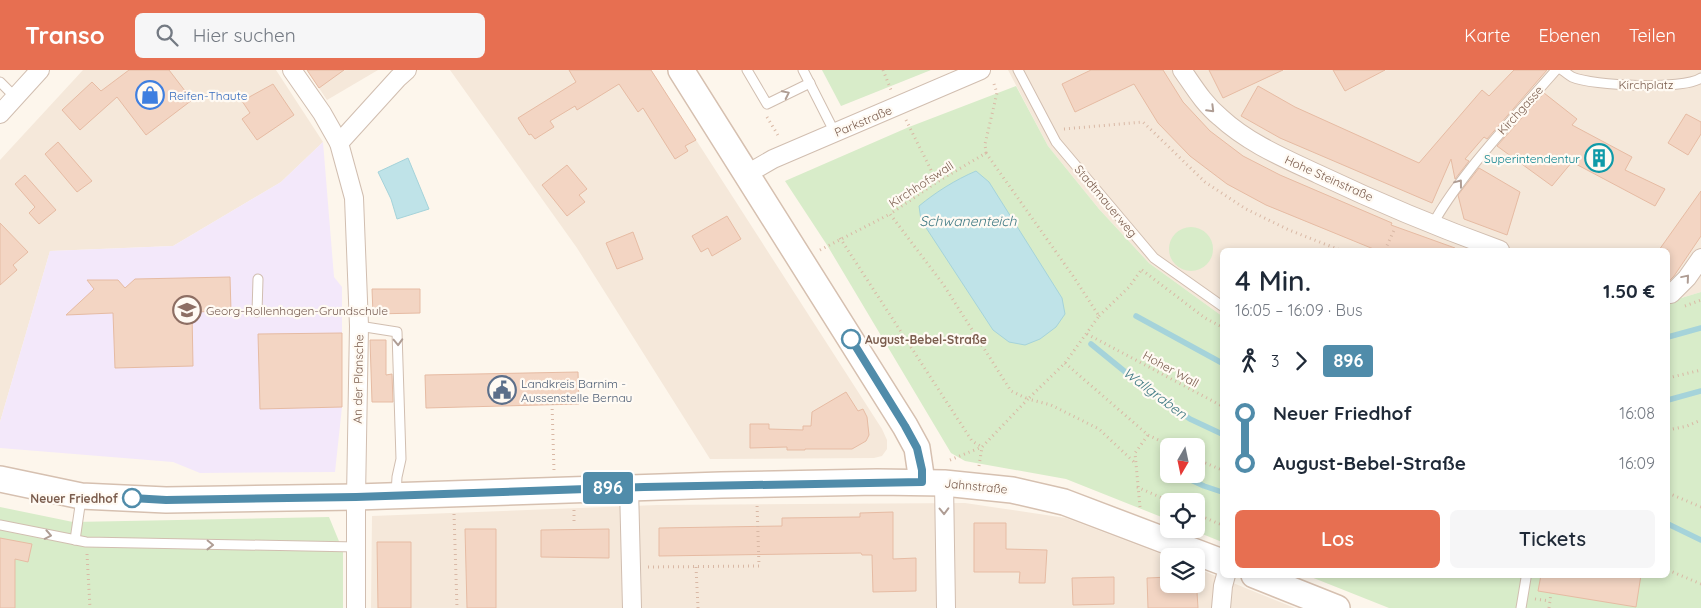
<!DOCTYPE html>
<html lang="de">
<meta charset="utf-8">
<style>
body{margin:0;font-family:Quicksand,sans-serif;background:#f6f6f7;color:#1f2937;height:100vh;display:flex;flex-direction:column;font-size:19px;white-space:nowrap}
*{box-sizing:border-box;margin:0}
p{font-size:16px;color:#747a83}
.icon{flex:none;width:28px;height:28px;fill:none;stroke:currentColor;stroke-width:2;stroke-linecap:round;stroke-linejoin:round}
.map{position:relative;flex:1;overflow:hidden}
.panel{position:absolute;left:1220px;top:178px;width:450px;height:330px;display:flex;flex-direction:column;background:#fff;border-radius:8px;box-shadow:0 2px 8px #0003}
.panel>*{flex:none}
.badge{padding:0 10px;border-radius:4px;font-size:18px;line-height:32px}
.needle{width:32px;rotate:189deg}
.controls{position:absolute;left:1160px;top:368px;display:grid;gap:10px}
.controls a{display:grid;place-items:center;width:45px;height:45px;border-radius:8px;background:#fff;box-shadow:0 2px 8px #0003;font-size:25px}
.map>.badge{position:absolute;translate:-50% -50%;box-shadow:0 0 0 2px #fff}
.legs{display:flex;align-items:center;gap:8px;height:55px;padding:0 15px;font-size:16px}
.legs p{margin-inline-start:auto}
.summary{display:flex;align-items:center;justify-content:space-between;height:85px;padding:0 15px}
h1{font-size:28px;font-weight:600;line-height:38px}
.cta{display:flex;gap:10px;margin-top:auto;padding:10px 15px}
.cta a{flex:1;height:58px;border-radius:8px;background:#e76f51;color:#fff;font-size:20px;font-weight:600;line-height:58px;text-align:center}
.cta a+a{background:#f6f6f7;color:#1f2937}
ul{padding:0 15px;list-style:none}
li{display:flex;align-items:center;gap:18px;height:50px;font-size:19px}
li i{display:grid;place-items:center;width:8px;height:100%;margin:0 6px;background:currentColor}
li i::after{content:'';width:12px;height:12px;margin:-6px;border:4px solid;border-radius:50%;background:#fff}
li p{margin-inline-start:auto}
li:first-child i{background:linear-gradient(#0000 50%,currentColor 0)}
li:last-child i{background:linear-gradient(currentColor 50%,#0000 0)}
header{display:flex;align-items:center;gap:30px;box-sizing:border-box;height:70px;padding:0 25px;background:#e76f51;color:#fff}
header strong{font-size:24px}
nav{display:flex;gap:28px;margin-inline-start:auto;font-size:18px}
.search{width:350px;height:45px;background:#f6f6f7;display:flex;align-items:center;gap:12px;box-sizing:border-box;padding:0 18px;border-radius:8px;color:#747a83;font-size:19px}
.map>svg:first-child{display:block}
.residential{fill:#f5e8da}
.education{fill:#f3e8fa}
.green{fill:#d8ecc9;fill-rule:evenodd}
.water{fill:#bfe3e8;stroke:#a5d3da}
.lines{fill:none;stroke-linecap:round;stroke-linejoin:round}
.stream{stroke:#a5d3da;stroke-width:5.5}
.building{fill:#f3d5c3;stroke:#e6bba3}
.service-casing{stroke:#d1beb0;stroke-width:11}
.minor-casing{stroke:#d1beb0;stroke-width:20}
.secondary-casing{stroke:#d6c0b0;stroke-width:28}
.path{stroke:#d9b8a5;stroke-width:3;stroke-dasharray:1 4;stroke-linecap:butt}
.service{stroke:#fff;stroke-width:9}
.minor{stroke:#fff;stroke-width:18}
.secondary{stroke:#fff;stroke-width:25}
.oneway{stroke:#af9d94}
.line-1-casing{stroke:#fff;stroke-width:11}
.line-1{stroke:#508caa;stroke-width:8}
.stop-1-dot{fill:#fff;stroke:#508caa;stroke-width:2.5}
.labels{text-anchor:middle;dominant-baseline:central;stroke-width:4.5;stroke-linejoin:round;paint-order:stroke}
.street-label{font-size:12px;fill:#7a5c4d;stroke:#fffaf3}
.shop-label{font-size:12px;fill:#366cbe;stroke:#fffaf3;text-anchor:start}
.culture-label{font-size:12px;fill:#0d838f;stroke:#fffaf3;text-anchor:end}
.education-label{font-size:12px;fill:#785e54;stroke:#fffaf3;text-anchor:start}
.stop-label{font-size:12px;font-weight:bold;fill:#7a5c4d;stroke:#fffaf3;text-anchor:start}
.service-label{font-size:12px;fill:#4e5e75;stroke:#fffaf3;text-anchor:start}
.water-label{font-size:14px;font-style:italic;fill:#437c86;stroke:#fffaf3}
</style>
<header>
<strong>Transo</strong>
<div class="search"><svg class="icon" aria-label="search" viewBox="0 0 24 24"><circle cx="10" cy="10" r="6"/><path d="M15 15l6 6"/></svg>Hier suchen</div>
<nav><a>Karte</a><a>Ebenen</a><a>Teilen</a></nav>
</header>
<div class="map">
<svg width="1701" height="538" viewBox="0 0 1701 538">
<rect width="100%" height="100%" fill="#fdf6ec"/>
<g class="residential">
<polygon points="83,0 276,0 323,72 281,112 173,176 50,181 0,352 0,90"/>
<polygon points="307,0 378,0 327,30"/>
<polygon points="450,0 651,0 882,359 887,370 887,379 882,386 874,388 710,389 577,178"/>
<polygon points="1008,0 1701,0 1701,222 1668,232 1668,180 1222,180 1222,246 1149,193 1099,139 1048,76"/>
<polygon points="965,433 1066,448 1169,487 1169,514 1196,514 1196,498 1295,538 371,538 372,446 657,435"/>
</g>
<polygon class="education" points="323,72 334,207 342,217 342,337 335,402 200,403 173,392 0,378 0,352 50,181 173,176 281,112"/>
<g class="green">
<polygon points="822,0 931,0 841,36"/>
<path d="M1016,16L1048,76L1099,139L1149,193L1222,246V472L1190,459H1196V431H1169V450L1066,409L965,391L951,383L827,175L785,111L909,57ZM1169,376H1196V404H1169Z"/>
<circle cx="1191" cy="179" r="22"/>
<polygon points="1701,222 1701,538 1389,538 1306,505 1668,505 1668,232"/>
<polygon points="0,437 73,452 329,447 343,481 343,538 0,538"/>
</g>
<g class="water">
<polygon points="408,88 429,139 397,149 391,129 378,102"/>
<path d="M976,101L989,112L1062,228L1065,244L1056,257L1040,269L1025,275L1009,272L993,260L921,150L919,136C936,122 955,110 976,101Z"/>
</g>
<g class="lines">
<g class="stream">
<polyline points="1136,246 1222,293"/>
<polyline points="1668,267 1701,258"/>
<polyline points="1091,274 1145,318 1190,349 1222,364"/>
<polyline points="1668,330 1701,321"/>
<polyline points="1168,399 1169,399"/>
<polyline points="1178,404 1204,416 1222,422"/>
<polyline points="1668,454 1701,470"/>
</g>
</g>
<g class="building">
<polygon points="129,0 169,0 192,30 146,65 117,27 80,60 62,40 92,12 101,21"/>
<polygon points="307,0 344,0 319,18"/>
<polygon points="569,0 651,0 696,70 685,76 688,81 675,89 643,38 638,42 619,14 577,40 575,36 550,51 554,57 535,69 531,64 529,65 518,48 576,12"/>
<polygon points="1091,0 1163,0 1183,32 1210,61 1243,86 1280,105 1392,153 1391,155 1455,178 1455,180 1376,180 1266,135 1227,114 1190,86 1158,53 1134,14 1075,42 1062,14"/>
<polygon points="1209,0 1283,0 1223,28"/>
<polygon points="1333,0 1385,0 1345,21"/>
<polygon points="1514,0 1547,0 1487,69 1484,67 1465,89 1469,91 1455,109 1451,89 1432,133 1280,68 1241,46 1258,16 1295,37 1419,93 1482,20 1489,26"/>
<polygon points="273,14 294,45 257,70 242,49 250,43 242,31"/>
<polygon points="1544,23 1577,49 1572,55 1632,87 1625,100 1665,119 1655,136 1572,92 1552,116 1497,76"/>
<polygon points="1686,44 1701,52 1701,64 1688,85 1668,73"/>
<polygon points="58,72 92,111 77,122 45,84"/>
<polygon points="567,95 587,119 579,125 585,132 567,146 542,115"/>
<polygon points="1479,98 1520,122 1507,165 1464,149 1458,125"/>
<polygon points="25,105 56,140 39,154 29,143 35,137 15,114"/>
<polygon points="1701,121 1701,166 1674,206 1668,212 1668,180 1659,180"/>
<polygon points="727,146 741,169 712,186 708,178 701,182 692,166"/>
<polygon points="0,153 28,182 13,195 17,200 0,215"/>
<polygon points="633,162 643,189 617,199 606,173"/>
<polygon points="230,207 231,241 192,242 193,296 115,298 113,243 66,245 94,219 87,210 118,210 125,218 135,209"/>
<polygon points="372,219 420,219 420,243 373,244"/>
<polygon points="342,263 342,337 260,339 258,264"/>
<polygon points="370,270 386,270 386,305 392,304 393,332 372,332"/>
<polygon points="578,302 579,334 426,338 425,305"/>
<polygon points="846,322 858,341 863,339 867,347 869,365 866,371 852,379 805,379 805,380 787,380 787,377 750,378 750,354 769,354 769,359 803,360 803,356 811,356 812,342"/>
<polygon points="893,442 893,489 916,488 916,521 873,522 872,485 862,485 861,483 659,486 659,458 782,456 782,448 860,447 860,443"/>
<polygon points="974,453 1006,453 1006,479 1047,480 1045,513 1019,513 1020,502 974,502"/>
<polygon points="465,459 496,459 496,538 467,538"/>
<polygon points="609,459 609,488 541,487 541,460"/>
<polygon points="0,468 32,474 28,492 15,489 15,538 0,538"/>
<polygon points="377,472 411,472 411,538 378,538"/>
<polygon points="1541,505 1641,505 1636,537 1538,521"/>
<polygon points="1196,506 1198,538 1148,538 1147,508 1169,507 1169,514 1196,514"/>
<polygon points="1114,507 1114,534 1073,535 1072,508"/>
</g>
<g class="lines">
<defs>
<g id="service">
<polyline points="747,0 767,34 810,13"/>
<polyline points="803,0 835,63"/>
<polyline points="1018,0 1056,72 1154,188 1222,236"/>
<path d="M1562,0C1565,2 1569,5 1572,7C1593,16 1683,20 1701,8"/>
<polyline points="0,12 15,27"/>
<path d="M1433,154C1444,133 1458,115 1472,97C1499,63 1528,32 1556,0"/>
<polyline points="257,242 258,209"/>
<polyline points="359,256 397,262 401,389 397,407 396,424"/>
<polyline points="0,455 86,472 357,477"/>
<polyline points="75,470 81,429"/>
<polyline points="1521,538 1526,508"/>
</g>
<g id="minor">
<polyline points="292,0 322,43 339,73 354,128 359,256 356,427 356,538"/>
<path d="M1182,0C1194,17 1204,34 1220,47C1248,73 1284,88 1318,104C1377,132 1439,158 1500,180"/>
<polyline points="0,44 40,0"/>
<polyline points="339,73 398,8 407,0"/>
<polyline points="747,104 773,89 981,0"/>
<polyline points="1668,224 1671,224 1687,208 1701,188"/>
<polyline points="944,413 946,538"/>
<polyline points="629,417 632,538"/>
<polyline points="1221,538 1223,516 1226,505"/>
</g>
<g id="secondary">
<polyline points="681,0 905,356 917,378 922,412"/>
<polyline points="0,409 81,426 166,430 356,427 721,415 877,412 944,413 1012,420 1064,432 1222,492"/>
<polyline points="1254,505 1337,538"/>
</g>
</defs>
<use href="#service" class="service-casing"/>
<use href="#minor" class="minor-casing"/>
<use href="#secondary" class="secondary-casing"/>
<g class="path">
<polyline points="883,0 891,20"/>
<polyline points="767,47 779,67"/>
<polyline points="906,50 937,112"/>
<polyline points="1064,59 1143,52 1205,112 1246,139 1289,160 1340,180"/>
<polygon points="986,83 1073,206 1099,246 1065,293 1028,329 1011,321 943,214 890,144 937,112"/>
<polyline points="986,83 985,74 997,23 993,11"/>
<polyline points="840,168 972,371 982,377"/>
<polyline points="820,180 890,144"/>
<polyline points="1385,180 1395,158"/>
<polyline points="1142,200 1205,248 1222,257"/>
<polyline points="1685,236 1701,230"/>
<polyline points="1099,246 1129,217 1142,199"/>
<polyline points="1087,264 1222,336"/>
<polyline points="1065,293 1148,365 1171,376"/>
<polyline points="1668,308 1701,300"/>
<polyline points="552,334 554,401"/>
<polyline points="1668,360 1687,356 1701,350"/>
<polyline points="1196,389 1222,400"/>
<polyline points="950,390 982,377 1028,329 1051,335 1099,359 1135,393"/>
<polyline points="979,396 982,377"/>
<polyline points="1137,417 1169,431"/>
<polyline points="1668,423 1701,437"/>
<polyline points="1140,437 1135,383 1148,365"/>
<polyline points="574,440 574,451"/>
<polyline points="454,444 457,538"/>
<polyline points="1196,444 1222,455"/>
<polyline points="87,484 90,538"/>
<polyline points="648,497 759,496 757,434"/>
<polyline points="696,497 698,538"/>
<polyline points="1668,500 1701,514"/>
<polyline points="1535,529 1550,531"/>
<polyline points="1549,538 1551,523"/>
</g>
<use href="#service" class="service"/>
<use href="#minor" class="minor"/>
<use href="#secondary" class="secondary"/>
</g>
<defs><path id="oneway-chevron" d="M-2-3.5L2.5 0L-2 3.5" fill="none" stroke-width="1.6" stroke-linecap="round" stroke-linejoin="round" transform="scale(1.25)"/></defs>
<g class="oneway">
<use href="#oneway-chevron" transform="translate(786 24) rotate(-26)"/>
<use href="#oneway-chevron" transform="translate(1211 39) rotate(45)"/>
<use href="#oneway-chevron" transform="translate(1459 113) rotate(-53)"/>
<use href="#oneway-chevron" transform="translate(1686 208) rotate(-50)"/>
<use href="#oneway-chevron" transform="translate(398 272) rotate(88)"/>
<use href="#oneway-chevron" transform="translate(944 441) rotate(89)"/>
<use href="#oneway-chevron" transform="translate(48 465) rotate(11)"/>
<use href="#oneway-chevron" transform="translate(210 475) rotate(1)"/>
</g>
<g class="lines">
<defs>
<polyline id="line-1" points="132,428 166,430 356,427 644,417 922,412 922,400 917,378 905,356 851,269"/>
</defs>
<use href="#line-1" class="line-1-casing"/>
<use href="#line-1" class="line-1"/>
</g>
<defs>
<symbol id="shop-ring" viewBox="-11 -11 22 22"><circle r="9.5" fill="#fffaf3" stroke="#3f7fe0" stroke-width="1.5"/><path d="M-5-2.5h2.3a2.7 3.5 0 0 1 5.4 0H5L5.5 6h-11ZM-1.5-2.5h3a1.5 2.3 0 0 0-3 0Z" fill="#3f7fe0"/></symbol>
<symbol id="building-ring" viewBox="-11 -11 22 22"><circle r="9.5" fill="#fffaf3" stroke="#0f9aa8" stroke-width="1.5"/><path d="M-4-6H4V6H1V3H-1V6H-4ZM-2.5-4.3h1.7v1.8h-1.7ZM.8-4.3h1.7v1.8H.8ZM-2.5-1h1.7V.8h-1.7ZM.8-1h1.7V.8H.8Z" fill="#0f9aa8"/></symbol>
<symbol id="school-ring" viewBox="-11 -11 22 22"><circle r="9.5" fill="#fffaf3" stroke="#8d6e63" stroke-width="1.5"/><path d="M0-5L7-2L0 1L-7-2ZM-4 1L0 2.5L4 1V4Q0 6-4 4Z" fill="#8d6e63"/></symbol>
<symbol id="civic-ring" viewBox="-11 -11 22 22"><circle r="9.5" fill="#fffaf3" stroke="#5c6f8a" stroke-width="1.5"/><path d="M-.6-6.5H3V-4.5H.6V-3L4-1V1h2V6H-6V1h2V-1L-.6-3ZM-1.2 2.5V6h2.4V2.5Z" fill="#5c6f8a"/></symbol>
</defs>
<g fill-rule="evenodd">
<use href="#shop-ring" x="134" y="9" width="32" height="32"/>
<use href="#building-ring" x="1583" y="72" width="32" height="32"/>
<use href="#school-ring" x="171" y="224" width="32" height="32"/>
<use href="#civic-ring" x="486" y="304" width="32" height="32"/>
</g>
<g class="stop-1-dot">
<circle cx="851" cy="269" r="9"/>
<circle cx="132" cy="428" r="9"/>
</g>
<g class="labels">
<g class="street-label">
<text x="1646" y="14">Kirchplatz</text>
<text transform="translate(1520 40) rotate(-48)">Kirchgasse</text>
<text transform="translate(863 51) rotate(-23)">Parkstraße</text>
<text transform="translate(1329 108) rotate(24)">Hohe Steinstraße</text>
<text transform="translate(921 114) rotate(-33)">Kirchhofswall</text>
<text transform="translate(1106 131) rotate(50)">Stadtmauerweg</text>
<text transform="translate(1171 299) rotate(29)">Hoher Wall</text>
<text transform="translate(358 309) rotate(-89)">An der Plansche</text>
<text transform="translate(976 416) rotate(6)">Jahnstraße</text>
</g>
<g class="shop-label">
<text x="169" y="25">Reifen-Thaute</text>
</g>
<g class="culture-label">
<text x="1580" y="88">Superintendentur</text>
</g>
<g class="education-label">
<text x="206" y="240">Georg-Rollenhagen-Grundschule</text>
</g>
<g class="stop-label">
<text x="865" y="269">August-Bebel-Straße</text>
<text x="118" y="428" text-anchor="end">Neuer Friedhof</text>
</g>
<g class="service-label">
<text x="521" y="313">Landkreis Barnim -<tspan x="521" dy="14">Aussenstelle Bernau</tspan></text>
</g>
<g class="water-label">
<text x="968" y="151">Schwanenteich</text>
<text transform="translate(1155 323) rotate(37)">Wallgraben</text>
</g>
</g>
</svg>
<div class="controls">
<a><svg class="needle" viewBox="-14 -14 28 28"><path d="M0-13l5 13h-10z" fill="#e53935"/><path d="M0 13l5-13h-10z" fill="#747a83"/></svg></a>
<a><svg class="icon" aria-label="locate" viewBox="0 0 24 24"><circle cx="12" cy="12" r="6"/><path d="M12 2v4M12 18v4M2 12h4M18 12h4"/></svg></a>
<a><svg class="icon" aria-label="layers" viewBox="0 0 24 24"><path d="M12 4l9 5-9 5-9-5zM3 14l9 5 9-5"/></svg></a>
</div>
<b class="badge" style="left:608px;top:418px;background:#508caa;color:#fff">896</b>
<section class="panel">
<div class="summary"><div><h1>4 Min.</h1><p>16:05 – 16:09 · Bus</p></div><b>1.50 €</b></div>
<div class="legs"><svg class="icon" aria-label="walk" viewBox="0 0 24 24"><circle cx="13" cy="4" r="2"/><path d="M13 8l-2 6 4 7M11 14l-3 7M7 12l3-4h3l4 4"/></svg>3<svg class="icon" aria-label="forward" viewBox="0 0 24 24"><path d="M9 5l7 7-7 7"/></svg><b class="badge" style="background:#508caa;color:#fff">896</b></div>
<ul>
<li><i style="color:#508caa"></i><b>Neuer Friedhof</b><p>16:08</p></li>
<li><i style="color:#508caa"></i><b>August-Bebel-Straße</b><p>16:09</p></li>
</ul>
<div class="cta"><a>Los</a><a>Tickets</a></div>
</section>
</div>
